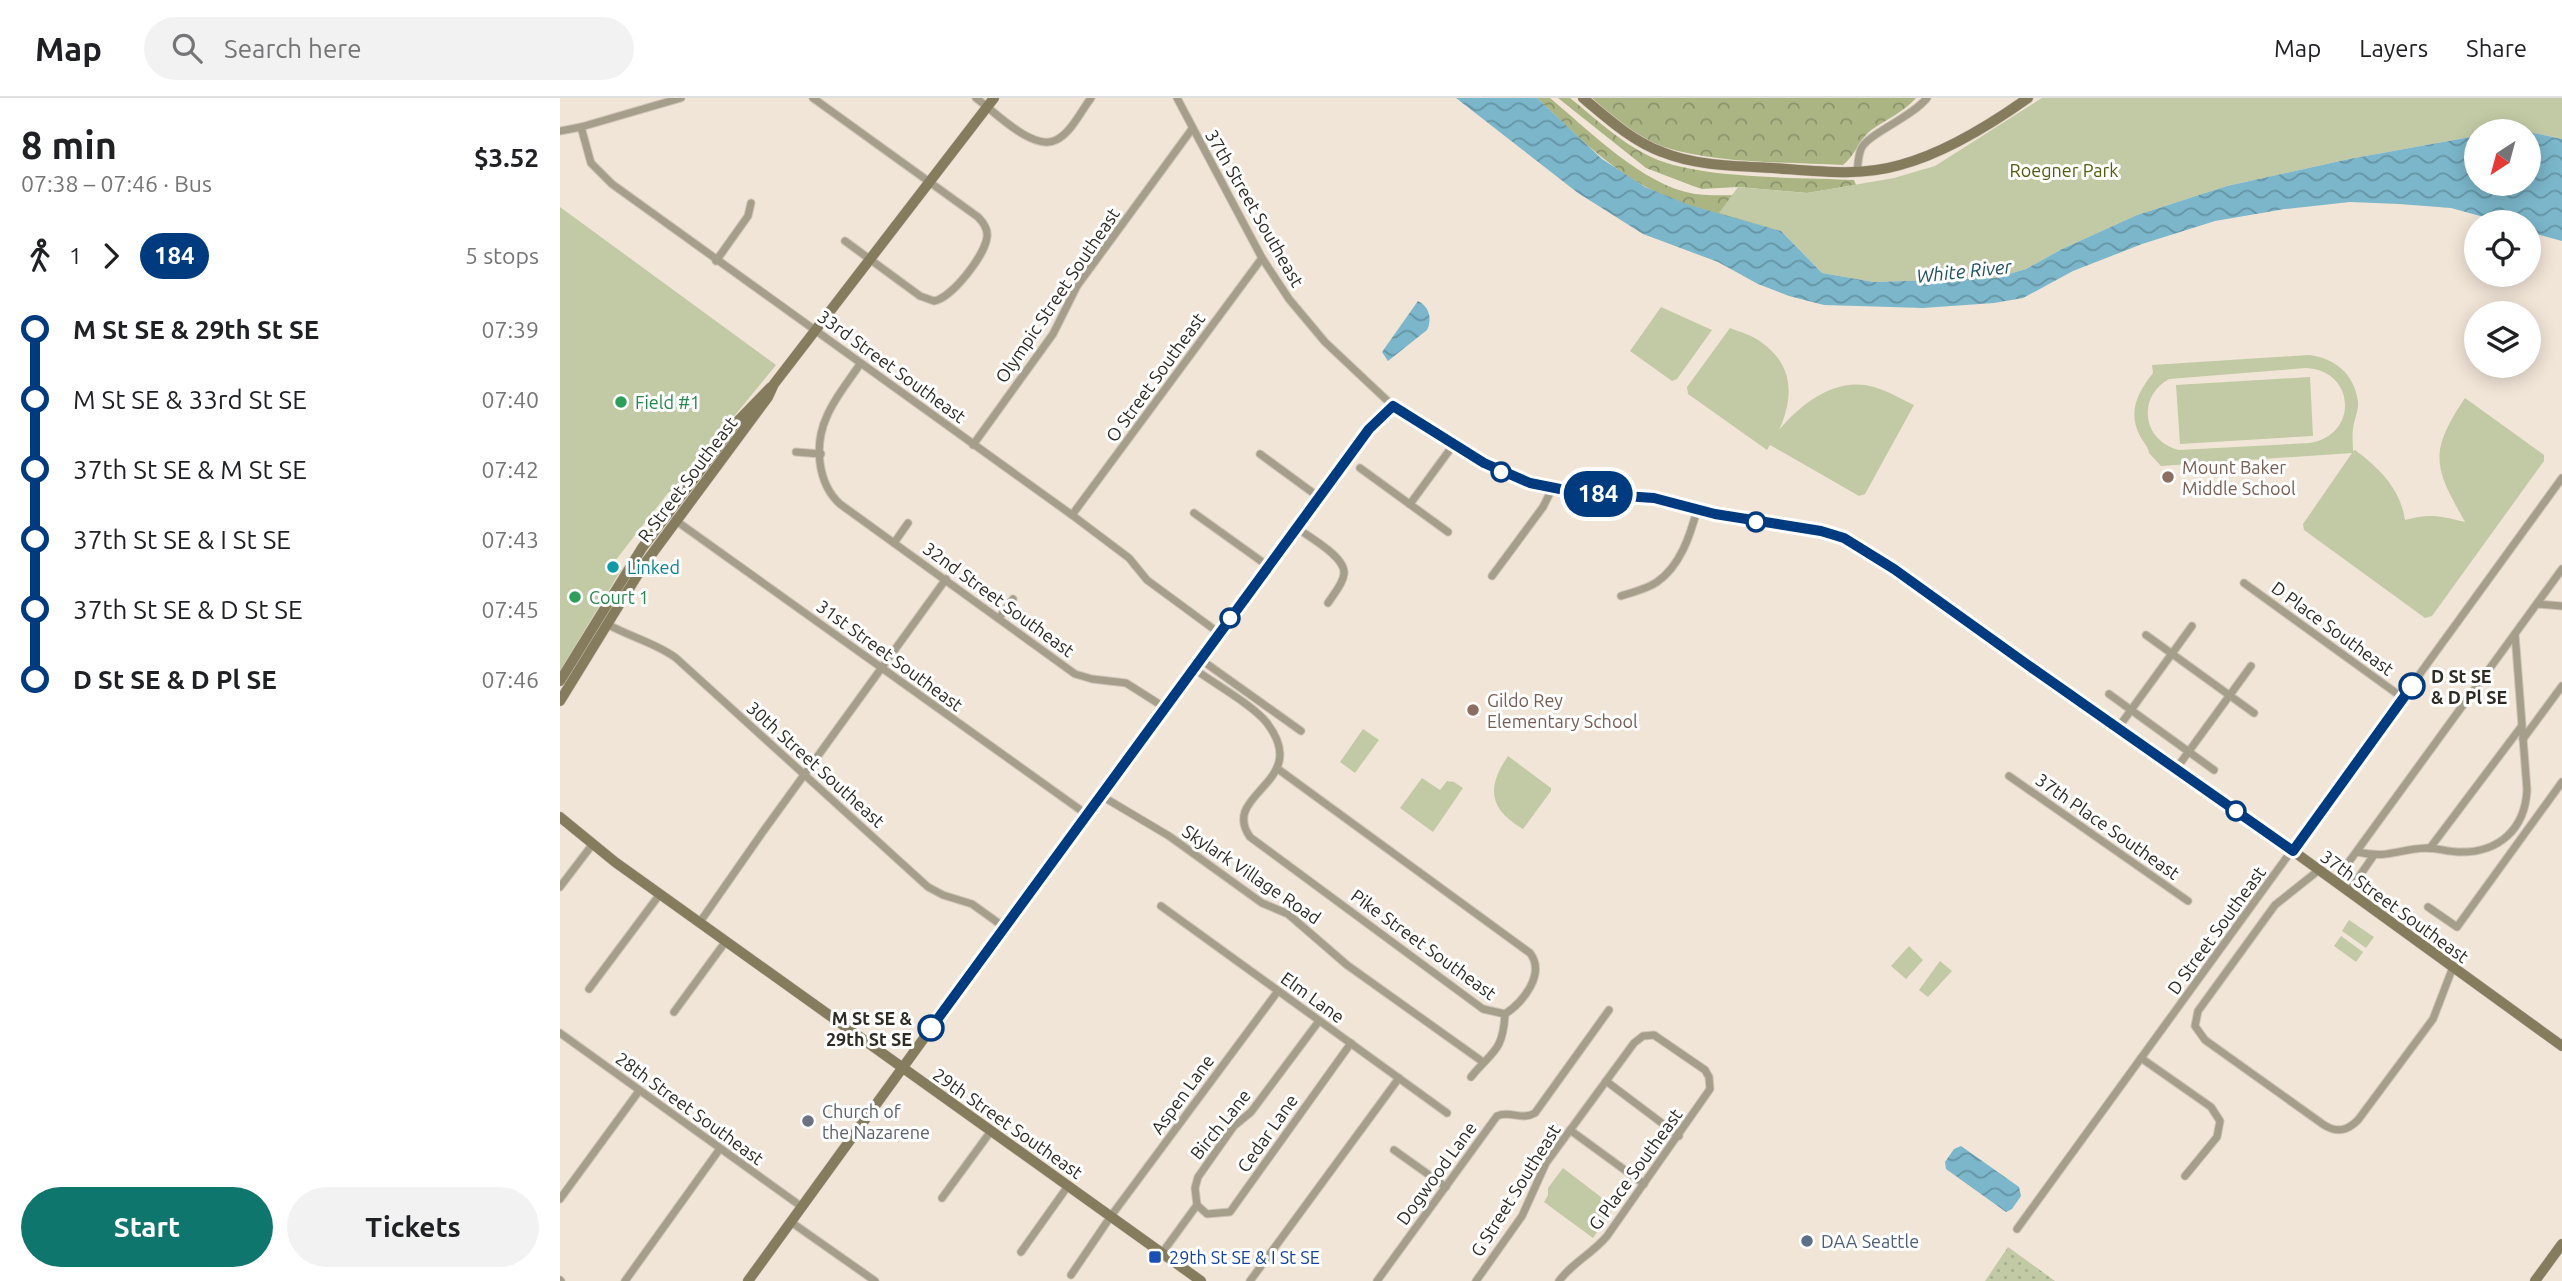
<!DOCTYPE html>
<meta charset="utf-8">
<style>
body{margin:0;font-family:Ubuntu,sans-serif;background:#f2f2f2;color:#202124;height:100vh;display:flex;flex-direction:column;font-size:26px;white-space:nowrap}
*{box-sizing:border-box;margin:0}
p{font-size:23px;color:#757577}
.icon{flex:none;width:38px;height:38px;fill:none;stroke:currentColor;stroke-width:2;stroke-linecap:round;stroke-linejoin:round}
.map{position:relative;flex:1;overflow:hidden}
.panel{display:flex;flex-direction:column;background:#fff;width:560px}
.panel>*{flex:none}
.badge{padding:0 14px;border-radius:23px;font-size:24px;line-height:46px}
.needle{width:46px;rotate:216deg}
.tools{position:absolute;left:1904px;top:21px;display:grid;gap:14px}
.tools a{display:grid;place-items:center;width:77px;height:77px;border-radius:50%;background:#fff;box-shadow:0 4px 18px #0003;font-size:35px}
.map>.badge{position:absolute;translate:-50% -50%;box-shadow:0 0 0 4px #fff}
.legs{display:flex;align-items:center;gap:10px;height:77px;padding:0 21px;font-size:23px}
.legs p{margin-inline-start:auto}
.headline{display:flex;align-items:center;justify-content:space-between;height:119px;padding:0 21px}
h1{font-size:38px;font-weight:700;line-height:52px}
.button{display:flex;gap:14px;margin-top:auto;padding:14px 21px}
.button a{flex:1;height:80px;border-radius:42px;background:#0f766e;color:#fff;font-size:28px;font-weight:700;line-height:80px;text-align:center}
.button a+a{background:#f2f2f2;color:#202124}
ul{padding:0 21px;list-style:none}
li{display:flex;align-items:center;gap:24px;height:70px;font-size:26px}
li i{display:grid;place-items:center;width:10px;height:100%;margin:0 9px;background:currentColor}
li i::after{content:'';width:18px;height:18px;margin:-9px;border:5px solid;border-radius:50%;background:#fff}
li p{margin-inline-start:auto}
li:first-child i{background:linear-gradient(#0000 50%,currentColor 0)}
li:last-child i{background:linear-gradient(currentColor 50%,#0000 0)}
header{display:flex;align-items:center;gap:42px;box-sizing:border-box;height:98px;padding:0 35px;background:#fff;border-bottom:2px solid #e0e0e0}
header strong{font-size:33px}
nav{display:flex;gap:38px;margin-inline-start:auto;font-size:24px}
.search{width:490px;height:63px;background:#f2f2f2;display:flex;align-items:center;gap:18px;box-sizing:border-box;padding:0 24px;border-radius:38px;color:#757577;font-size:26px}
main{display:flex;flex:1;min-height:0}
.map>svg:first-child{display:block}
.grass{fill:url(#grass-dots)}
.forest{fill:url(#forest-crowns)}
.green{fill:#c2caa5;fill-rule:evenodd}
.water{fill:url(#water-waves)}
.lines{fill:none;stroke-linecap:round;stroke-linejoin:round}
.street-casing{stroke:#cec3b7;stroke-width:9}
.secondary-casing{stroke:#cec3b7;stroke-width:11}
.street{stroke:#a59e8a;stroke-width:7}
.secondary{stroke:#857b5d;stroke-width:10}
.line-1-casing{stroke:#fff;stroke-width:16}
.line-1{stroke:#003b80;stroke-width:10}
.leisure-dot{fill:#2e9e5b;stroke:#fff;stroke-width:2.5}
.stop-1-dot{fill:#fff;stroke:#003b80;stroke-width:3.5}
.education-dot{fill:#8d6e63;stroke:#fff;stroke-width:2.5}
.culture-dot{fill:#0f9aa8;stroke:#fff;stroke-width:2.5}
.worship-dot{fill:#6b7280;stroke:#fff;stroke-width:2.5}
.service-dot{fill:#5c6f8a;stroke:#fff;stroke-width:2.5}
.transit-dot{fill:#1a4fb4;stroke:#fff;stroke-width:2.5}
.labels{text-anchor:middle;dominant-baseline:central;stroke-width:6;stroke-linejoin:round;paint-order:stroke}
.park-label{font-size:18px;fill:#535c0f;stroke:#fff}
.street-label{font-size:18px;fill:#2e2a24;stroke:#fff}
.leisure-label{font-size:18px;fill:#27864d;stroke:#fff;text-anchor:start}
.education-label{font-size:18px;fill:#785e54;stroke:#fff;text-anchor:start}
.culture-label{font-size:18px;fill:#0d838f;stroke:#fff;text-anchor:start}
.stop-label{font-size:18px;font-weight:bold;fill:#2e2a24;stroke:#fff;text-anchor:start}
.worship-label{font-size:18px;fill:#5b616d;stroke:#fff;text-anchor:start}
.service-label{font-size:18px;fill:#4e5e75;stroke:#fff;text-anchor:start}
.transit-label{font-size:18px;fill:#164399;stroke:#fff;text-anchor:start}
.water-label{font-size:19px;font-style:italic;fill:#215261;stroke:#fff}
</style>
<header>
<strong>Map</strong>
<div class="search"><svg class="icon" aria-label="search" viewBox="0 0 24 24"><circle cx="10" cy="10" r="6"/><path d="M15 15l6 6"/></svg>Search here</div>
<nav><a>Map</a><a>Layers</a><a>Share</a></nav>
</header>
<main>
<section class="panel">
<div class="headline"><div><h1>8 min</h1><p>07:38 – 07:46 · Bus</p></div><b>$3.52</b></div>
<div class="legs"><svg class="icon" aria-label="walk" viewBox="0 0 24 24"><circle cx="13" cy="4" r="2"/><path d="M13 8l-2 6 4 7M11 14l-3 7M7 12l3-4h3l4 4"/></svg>1<svg class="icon" aria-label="forward" viewBox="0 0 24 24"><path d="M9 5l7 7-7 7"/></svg><b class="badge" style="background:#003b80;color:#fff">184</b><p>5 stops</p></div>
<ul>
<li><i style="color:#003b80"></i><b>M St SE &amp; 29th St SE</b><p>07:39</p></li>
<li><i style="color:#003b80"></i><span>M St SE &amp; 33rd St SE</span><p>07:40</p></li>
<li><i style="color:#003b80"></i><span>37th St SE &amp; M St SE</span><p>07:42</p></li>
<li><i style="color:#003b80"></i><span>37th St SE &amp; I St SE</span><p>07:43</p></li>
<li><i style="color:#003b80"></i><span>37th St SE &amp; D St SE</span><p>07:45</p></li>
<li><i style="color:#003b80"></i><b>D St SE &amp; D Pl SE</b><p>07:46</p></li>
</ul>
<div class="button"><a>Start</a><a>Tickets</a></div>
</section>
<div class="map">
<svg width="2002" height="1183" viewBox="0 0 2002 1183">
<defs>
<pattern id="grass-dots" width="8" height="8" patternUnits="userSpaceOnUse" patternTransform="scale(1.75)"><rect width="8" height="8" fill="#c2caa5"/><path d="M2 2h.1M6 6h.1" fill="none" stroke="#a7ae8e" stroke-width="1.8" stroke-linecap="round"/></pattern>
<pattern id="forest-crowns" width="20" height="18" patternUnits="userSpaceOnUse" patternTransform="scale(1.75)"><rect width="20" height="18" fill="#abb584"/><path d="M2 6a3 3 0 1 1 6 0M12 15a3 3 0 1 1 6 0" fill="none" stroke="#8c936c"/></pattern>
<pattern id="water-waves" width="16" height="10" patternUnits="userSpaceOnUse" patternTransform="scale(1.75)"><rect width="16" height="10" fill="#7bb6ca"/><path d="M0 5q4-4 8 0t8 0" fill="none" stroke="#6594a4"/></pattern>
</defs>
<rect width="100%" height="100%" fill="#f1e5d7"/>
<polygon class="grass" points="1448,1149 1495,1183 1425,1183"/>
<g class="forest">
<path d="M977,0H990C1030,33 1082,87 1135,96C1151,98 1168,97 1184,97L1221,133C1176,120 1125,111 1084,88C1043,65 1011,32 977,0Z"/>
<path d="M998,0H1010C1035,20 1059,43 1087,57C1134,82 1240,79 1294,82L1296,87L1247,95L1178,89L1142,91L1133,88L1086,70Z"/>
<path d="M1032,0H1356C1343,15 1326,21 1310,33C1298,43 1295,58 1283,67C1228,64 1156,66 1104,49C1078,40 1053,18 1032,0Z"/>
</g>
<g class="green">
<polygon points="1482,0 2002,0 2002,41 1955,31 1916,33 1916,38 1789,61 1667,88 1577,117 1502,151 1466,171 1435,180 1314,184 1262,175 1221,133 1159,115 1178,89 1247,95 1334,80 1375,68"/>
<polygon points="0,109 216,267 167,327 126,381 108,395 55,463 61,472 0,573"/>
<polygon points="1101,209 1152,232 1117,281 1112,283 1070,253"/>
<path d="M1170,230C1180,234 1192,237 1201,244C1234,267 1234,299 1219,332C1242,305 1276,278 1314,289C1328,293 1341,301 1354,307L1305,396L1299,398L1210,347L1207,352L1128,296L1127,289Z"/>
<path d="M1749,257C1775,260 1794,276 1798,303C1799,313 1794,321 1793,331C1792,338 1793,346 1793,353L1795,352C1820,371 1840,390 1845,422C1871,415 1880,418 1905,424C1874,369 1868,355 1905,300L1984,357V363L1872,518L1865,520L1744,432L1743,426L1792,355L1601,368L1589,355C1588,348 1582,343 1579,336C1568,313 1578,294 1593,275L1592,267ZM1746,270C1796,272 1799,338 1749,345L1619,352C1583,343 1576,300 1609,281Z"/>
<polygon points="1750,279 1753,338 1620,346 1616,287"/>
<polygon points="803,631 819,642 795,675 780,664"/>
<path d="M948,658L991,690V693L963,731C929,711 926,690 948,658Z"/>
<polygon points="862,680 880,692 887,683 894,684 903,690 873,734 840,710"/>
<polygon points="1789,822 1814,839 1806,850 1782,833"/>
<polygon points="1781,838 1803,854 1796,864 1774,848"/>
<polygon points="1349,848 1363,862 1346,881 1331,868"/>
<polygon points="1380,863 1392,873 1368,899 1359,892"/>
<polygon points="1003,1070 1054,1109 1033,1140 984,1104 988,1097 988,1090"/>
</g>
<g class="water">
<polygon points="896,0 977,0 1042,61 1085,89 1129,107 1221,133 1262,175 1314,184 1435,180 1466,171 1502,151 1577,117 1667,88 1789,61 1916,38 1916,86 1969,86 1969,34 2002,41 2002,143 1969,134 1969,124 1942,124 1891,110 1839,106 1790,104 1725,111 1655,123 1582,146 1513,173 1463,200 1434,205 1363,210 1264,207 1229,198 1198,186 1158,164 1083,136 1018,95"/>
<path d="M858,203C870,209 872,222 867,232L828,263L822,254Z"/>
<polygon points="1401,1048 1459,1089 1461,1098 1452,1111 1446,1114 1386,1071 1385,1064 1394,1051"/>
</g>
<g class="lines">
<defs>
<g id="street">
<path d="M253,0L418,119C424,125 428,131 427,139C425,157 392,200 374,203L360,198L285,143"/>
<path d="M416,0C434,13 473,54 496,42C511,35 521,13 531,0"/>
<polyline points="617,0 702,160 729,201 765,244 833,308"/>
<polyline points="21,29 121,0"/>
<polyline points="0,33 21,29 31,65 52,86 512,417 569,460 587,482 659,535"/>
<path d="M1297,74C1298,67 1298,58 1301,51C1307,36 1351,20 1367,0"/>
<polyline points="156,163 188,118 191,105"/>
<path d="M300,266C289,283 275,299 267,318C254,346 257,385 280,406L515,576L532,581L566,585L604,609"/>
<polyline points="413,347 493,236 517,188 632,31"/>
<polyline points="236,354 261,356"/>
<polyline points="700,356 760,400"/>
<polyline points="800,370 888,434"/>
<polyline points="850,406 894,346"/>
<polyline points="634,415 708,468"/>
<polyline points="512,417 702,160"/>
<polyline points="115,422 526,716"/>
<path d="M737,430C749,439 786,459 784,476C783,486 773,497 768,505"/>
<polyline points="334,445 348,425"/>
<polyline points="932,478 983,409 992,391"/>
<polyline points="1684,485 1843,600"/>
<path d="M1061,498C1073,494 1087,491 1097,484C1120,468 1130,438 1137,412"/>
<polyline points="1977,506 2002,508"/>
<polyline points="439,520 453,501"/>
<path d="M47,526C70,539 96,545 116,560L368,789L383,797L412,806L444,829"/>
<polyline points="1586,537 1694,615"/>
<polyline points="640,561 741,633"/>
<path d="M633,570C653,585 693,607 707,625C753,685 659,695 690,739L923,911L945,916C963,904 986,876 970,855L718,671"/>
<polyline points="1549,596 1654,672"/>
<polyline points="1558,630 1632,528"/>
<polyline points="1963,641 2002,588"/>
<polyline points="1616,671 1691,568"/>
<polyline points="1449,678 1628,803"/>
<polyline points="540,697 609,738 702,805 728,816 787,867 923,964"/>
<polyline points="1870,750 1961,629"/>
<path d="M1797,754C1830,761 1837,751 1867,750C1877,750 1888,754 1899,754C1939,755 1965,731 1967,692L1955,536"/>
<path d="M1759,772L1715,807L1638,913L1635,928L1645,942L1764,1027C1777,1035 1787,1033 1798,1022L1873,921L1893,869"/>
<polyline points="1775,783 2002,471"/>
<polyline points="0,789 32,747"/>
<polyline points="1789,793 1814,757"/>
<polyline points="601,808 887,1015"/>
<polyline points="1868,809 1897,829 2002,684"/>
<polyline points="140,824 202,735 386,481"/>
<polyline points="29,891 100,796"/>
<polyline points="114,914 166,843"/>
<polyline points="0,935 242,1109"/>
<polyline points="1581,960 1651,1009 1660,1023 1657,1039 1625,1078"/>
<path d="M911,979C932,953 943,954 945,916"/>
<polyline points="1046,983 1119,1038"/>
<polyline points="1010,1032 1084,1086"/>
<polyline points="834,1052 886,1089"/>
<polyline points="382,1100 431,1033"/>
<polyline points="0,1101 79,993"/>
<polyline points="637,1107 647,1116 670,1114 791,945"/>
<polyline points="231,1124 315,1183"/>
<polyline points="1457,1131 2002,380"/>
<polyline points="461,1154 508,1088"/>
<polyline points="602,1155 637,1107 635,1090 638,1079 674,1028 691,1014 759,923"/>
<polyline points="511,1177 551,1118 718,893"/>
<polyline points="0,1182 1,1183"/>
<polyline points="65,1183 159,1052"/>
<polyline points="690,1183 839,980"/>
<path d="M817,1183L937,1018C950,1012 962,1023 975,1015L1049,912"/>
<path d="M916,1183L962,1118L986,1065L1074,945L1083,938L1094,937L1145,972L1149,979L1150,991L1047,1138C1032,1156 1012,1165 999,1183"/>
</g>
<g id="secondary">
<path d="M1023,0C1047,20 1072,43 1102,54C1136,68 1176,68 1213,70C1255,73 1299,79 1340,67C1385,55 1430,27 1468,0"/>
<polyline points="0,583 82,450 175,326 211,289"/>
<polyline points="0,603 83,468 208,299 214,286 434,0"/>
<polyline points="0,719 55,764 641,1183"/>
<polyline points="188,1183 604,609 809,331 833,308 924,365 970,385 1020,395 1094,400 1173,420 1261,433 1284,441 1311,455 1733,753 2002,948"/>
<polyline points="1975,1183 2002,1146"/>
</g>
</defs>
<use href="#street" class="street-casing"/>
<use href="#secondary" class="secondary-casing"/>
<use href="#street" class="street"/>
<use href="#secondary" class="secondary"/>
</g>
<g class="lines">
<defs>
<polyline id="line-1" points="371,930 809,331 833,308 924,365 970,385 1020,395 1094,400 1155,416 1261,433 1284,440 1334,471 1465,565 1733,753 1852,588"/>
</defs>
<use href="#line-1" class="line-1-casing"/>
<use href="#line-1" class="line-1"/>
</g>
<g class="leisure-dot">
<circle cx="61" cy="304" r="7"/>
<circle cx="15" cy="499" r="7"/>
</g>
<g class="stop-1-dot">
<circle cx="941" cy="374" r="9"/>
<circle cx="1196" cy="424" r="9"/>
<circle cx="670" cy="520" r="9"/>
<circle cx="1852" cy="588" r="12"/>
<circle cx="1676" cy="713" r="9"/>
<circle cx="371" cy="930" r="12"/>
</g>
<g class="education-dot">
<circle cx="1608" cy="379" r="7"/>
<circle cx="913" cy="612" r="7"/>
</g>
<circle class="culture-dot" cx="53" cy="469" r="7"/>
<circle class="worship-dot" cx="248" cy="1023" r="7"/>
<circle class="service-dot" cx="1247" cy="1143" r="7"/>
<rect class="transit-dot" x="588" y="1152" width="14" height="14" rx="3.5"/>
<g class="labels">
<g class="park-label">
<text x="1504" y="72">Roegner Park</text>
</g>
<g class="street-label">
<text transform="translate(695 110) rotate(60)">37th Street Southeast</text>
<text transform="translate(497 197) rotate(-56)">Olympic Street Southeast</text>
<text transform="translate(332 268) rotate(36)">33rd Street Southeast</text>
<text transform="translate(595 279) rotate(-54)">O Street Southeast</text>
<text transform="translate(127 381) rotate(-53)">R Street Southeast</text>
<text transform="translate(439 501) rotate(36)">32nd Street Southeast</text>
<text transform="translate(1773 530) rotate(36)">D Place Southeast</text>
<text transform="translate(330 557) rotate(36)">31st Street Southeast</text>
<text transform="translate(256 666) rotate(42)">30th Street Southeast</text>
<text transform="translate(1548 728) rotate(35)">37th Place Southeast</text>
<text transform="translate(692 776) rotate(34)">Skylark Village Road</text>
<text transform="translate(1835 808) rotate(36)">37th Street Southeast</text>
<text transform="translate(1656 832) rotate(-54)">D Street Southeast</text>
<text transform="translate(864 846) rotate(36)">Pike Street Southeast</text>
<text transform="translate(753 899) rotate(36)">Elm Lane</text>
<text transform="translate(622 996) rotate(-54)">Aspen Lane</text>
<text transform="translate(130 1010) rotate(36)">28th Street Southeast</text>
<text transform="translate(448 1025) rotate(35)">29th Street Southeast</text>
<text transform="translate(660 1026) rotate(-51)">Birch Lane</text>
<text transform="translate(707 1035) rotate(-55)">Cedar Lane</text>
<text transform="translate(1075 1071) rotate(-54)">G Place Southeast</text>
<text transform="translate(876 1075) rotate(-54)">Dogwood Lane</text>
<text transform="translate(955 1092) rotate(-58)">G Street Southeast</text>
</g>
<g class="leisure-label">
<text x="75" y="304">Field #1</text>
<text x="29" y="499">Court 1</text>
</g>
<g class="education-label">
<text x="1622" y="369">Mount Baker<tspan x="1622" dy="21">Middle School</tspan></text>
<text x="927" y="602">Gildo Rey<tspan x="927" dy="21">Elementary School</tspan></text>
</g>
<g class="culture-label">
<text x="67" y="469">Linked</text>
</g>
<g class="stop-label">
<text x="1871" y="578">D St SE<tspan x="1871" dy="21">&amp; D Pl SE</tspan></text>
<text x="352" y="920" text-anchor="end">M St SE &amp;<tspan x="352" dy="21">29th St SE</tspan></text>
</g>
<g class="worship-label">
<text x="262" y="1013">Church of<tspan x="262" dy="21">the Nazarene</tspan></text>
</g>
<g class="service-label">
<text x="1261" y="1143">DAA Seattle</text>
</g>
<g class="transit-label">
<text x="609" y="1159">29th St SE &amp; I St SE</text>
</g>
<g class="water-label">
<text transform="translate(1404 173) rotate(-6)">White River</text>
</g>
</g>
</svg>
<div class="tools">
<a><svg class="needle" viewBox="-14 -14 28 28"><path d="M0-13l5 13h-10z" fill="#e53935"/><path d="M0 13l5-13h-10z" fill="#757577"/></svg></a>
<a><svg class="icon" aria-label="locate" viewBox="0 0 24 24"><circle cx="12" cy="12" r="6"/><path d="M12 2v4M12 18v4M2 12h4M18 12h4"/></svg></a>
<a><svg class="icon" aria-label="layers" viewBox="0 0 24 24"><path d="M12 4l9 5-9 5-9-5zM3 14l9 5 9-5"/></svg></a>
</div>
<b class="badge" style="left:1038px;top:396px;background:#003b80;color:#fff">184</b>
</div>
</main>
